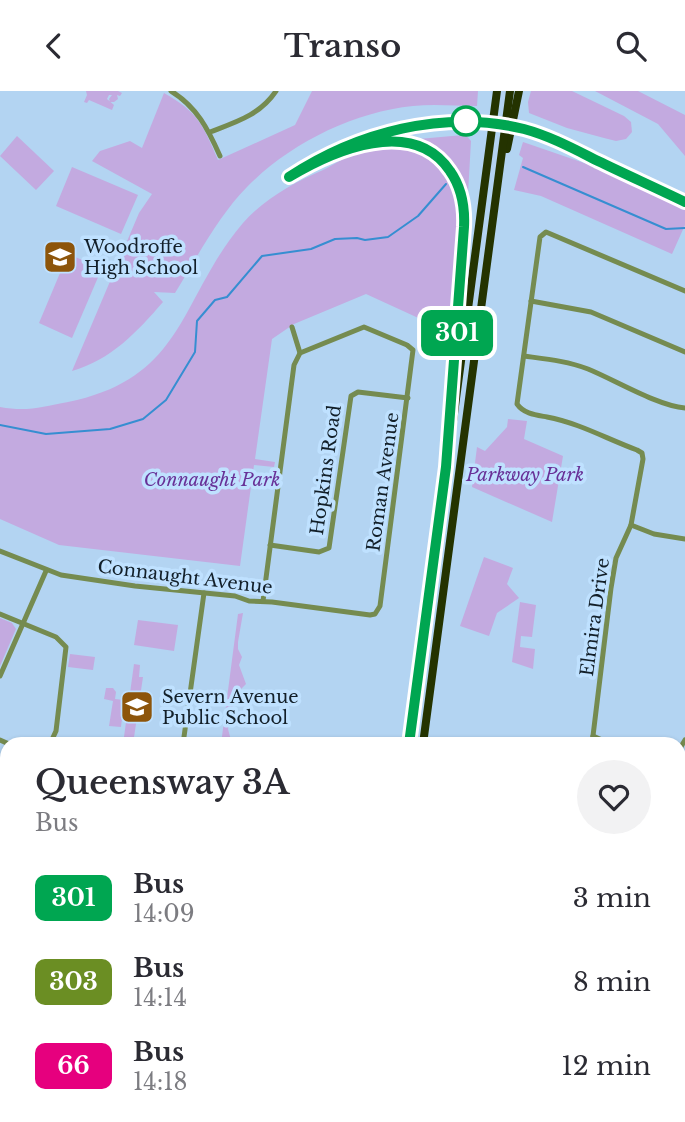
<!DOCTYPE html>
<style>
body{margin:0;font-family:"Libre Baskerville",serif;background:#f2f2f3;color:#2b2b33;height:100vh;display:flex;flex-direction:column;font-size:26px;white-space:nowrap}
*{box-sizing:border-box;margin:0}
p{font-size:23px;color:#7c7c81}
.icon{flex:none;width:38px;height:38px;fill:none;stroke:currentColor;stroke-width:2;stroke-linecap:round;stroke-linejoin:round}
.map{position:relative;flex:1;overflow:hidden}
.sheet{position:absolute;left:0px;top:646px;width:686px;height:387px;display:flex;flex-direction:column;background:#fff;border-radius:21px 21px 0 0;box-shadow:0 2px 5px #0004}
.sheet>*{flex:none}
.badge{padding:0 14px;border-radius:10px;font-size:24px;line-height:46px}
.map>.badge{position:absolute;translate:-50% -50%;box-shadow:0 0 0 4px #fff}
.round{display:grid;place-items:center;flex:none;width:74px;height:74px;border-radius:37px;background:#f2f2f3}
.summary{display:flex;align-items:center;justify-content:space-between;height:119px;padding:0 35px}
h1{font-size:33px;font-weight:600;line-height:52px}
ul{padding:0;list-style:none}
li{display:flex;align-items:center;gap:21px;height:84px;padding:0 35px}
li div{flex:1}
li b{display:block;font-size:26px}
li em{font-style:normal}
li .badge{min-width:77px;font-weight:700;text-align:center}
header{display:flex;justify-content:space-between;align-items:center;height:91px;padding:0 35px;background:#fff;font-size:32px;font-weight:600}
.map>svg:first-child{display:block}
.green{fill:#c3aae0}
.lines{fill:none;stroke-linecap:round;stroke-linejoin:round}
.stream{stroke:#368ed1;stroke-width:2}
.minor{stroke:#758b50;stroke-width:5}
.highway{stroke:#243300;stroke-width:8}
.line-casing{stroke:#fff;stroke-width:16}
.line{stroke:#00a651;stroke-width:10}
.stop-dot{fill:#fff;stroke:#00a651;stroke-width:3.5}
.labels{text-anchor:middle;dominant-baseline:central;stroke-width:7;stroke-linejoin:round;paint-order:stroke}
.poi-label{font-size:18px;fill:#121f29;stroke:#bfe1ff;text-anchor:start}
.street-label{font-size:18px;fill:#121f29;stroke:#bfe1ff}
.park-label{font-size:18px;font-style:italic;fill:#683197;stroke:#bfe1ff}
</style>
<header><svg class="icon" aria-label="back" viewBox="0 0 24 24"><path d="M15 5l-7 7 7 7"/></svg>Transo<svg class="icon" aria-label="search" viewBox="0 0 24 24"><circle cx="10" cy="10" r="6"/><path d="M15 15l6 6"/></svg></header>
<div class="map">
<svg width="685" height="1031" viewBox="0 0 685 1031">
<rect width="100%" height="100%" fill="#b3d4f2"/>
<g class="green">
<polygon points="86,0 118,0 122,2 120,5 117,4 118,8 114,11 110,11 109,8 112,4 109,4 107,8 114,14 112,19 89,9 87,12 84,11 87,4"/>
<path d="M312,0H478L477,15C456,15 434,13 413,15C353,21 289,53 247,96C219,124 196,168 175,202L154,201L163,211C137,241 111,269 72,280L139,122L152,103L92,70L100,60L130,50L142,57L164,2C198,21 203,34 218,69L295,34Z"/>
<polygon points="531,0 572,0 624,25 631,31 632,41 626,48 616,50 604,47 567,37 529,22 528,11"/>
<polygon points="595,0 638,0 685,24 685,65 658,33"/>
<path d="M466,44L471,50L468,103L459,130L452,242L444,238L423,251L418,249L438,236L366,203L294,233L272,248L255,368L275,371L274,376L254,374L240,475L59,454L0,428V316C27,321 42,316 68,311C186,287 179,207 243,132C264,108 295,91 323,79C334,74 344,66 356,62C391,49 429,47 466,44Z"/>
<polygon points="17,45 54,80 36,99 0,65"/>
<polygon points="523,51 587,73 685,118 685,134 672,163 541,105 514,99 523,67 519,64"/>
<polygon points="72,76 138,104 121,143 56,115"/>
<polygon points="68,163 102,177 72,247 39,232"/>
<polygon points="508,328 527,330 524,348 563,365 552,431 472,396 477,356 485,360 507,336"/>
<polygon points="484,466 513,477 507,493 519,507 497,522 489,545 460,535"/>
<polygon points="520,511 536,514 532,546 521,545 520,556 535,558 533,578 512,571"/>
<polygon points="243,522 238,551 238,558 242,566 239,574 246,593 235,604 228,638 232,653 221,653 238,523"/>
<polygon points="0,527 12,532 16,538 0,575"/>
<polygon points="138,529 178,534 174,560 134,554"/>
<polygon points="70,563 95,566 93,579 68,576"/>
<polygon points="134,573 140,574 139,586 143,586 133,653 123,653"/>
<polygon points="106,597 113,597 116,601 115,608 124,609 121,636 109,635 113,610 104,608"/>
<polygon points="0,716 7,719 7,926 0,942"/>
</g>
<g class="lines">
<g class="stream">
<polyline points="523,76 666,138 685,137"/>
<polyline points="0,334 46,343 110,338 143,328 166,309 195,261 197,230 215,209 227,206 262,165 311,158 335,148 357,147 365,149 388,146 418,125 446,93"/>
</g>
<g class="minor">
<path d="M171,0C197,16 208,38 220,65"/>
<path d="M210,41C236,31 260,24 276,0"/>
<polyline points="531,210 591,221 685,261"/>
<path d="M524,265C546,268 567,270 588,278C615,289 658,315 685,317"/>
<polyline points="631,434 654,443 685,448"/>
<polyline points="270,454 319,461 329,457 351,305 358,301 408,307"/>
<polyline points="0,460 61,484 135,495 235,505 249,510 272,511 370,524 375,523 380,515 413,259 407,254 364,236 300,262"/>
<polyline points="263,510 294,274 300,262 292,236"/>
<polyline points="0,523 56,546 66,556 56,640 50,653"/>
<polyline points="0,585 46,480"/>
<polyline points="593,645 611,653"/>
<polyline points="0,649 9,653"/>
<polyline points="183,653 204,502"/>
<path d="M592,653L611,497L616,467L631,434L643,368L642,362L637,359C607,348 579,332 547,326C536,324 524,323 517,313L540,146L546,141L685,200"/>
<polyline points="679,659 685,649"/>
<polyline points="679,682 685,685"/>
<polyline points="0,712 7,715"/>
<polyline points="679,908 685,909"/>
<polyline points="0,957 7,940"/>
<polyline points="679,968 685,969"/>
<polyline points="0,970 7,973"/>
<polyline points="88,1031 88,1026"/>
<polyline points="152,1031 154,1026"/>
<polyline points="235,1031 236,1026"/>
<polyline points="599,1031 600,1026"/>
<polyline points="656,1031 657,1026"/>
</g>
<g class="highway">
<polyline points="507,58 519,0"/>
<polyline points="410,653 497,0"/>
<polyline points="423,653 510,0"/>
<polyline points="346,1031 347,1026"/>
<polyline points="360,1031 361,1026"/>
<polyline points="373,1031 374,1026"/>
<polyline points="380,1031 381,1026"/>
</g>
</g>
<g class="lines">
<defs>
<path id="line" d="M409,653L446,376L464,136C465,116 462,97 450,80C413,25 334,59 289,86C357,41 444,18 524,38C550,45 574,58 598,70C627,84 656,97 685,111"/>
</defs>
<use href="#line" class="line-casing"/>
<use href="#line" class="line"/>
</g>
<defs>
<symbol id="school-square" viewBox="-11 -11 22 22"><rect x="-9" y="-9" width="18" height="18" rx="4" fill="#8d550b" stroke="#bfe1ff"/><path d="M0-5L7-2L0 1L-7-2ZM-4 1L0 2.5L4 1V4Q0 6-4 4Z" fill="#fff"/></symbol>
</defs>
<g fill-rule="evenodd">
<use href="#school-square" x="41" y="147" width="38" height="38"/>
<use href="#school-square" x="118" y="597" width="38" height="38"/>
</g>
<circle class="stop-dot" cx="466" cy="30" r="14"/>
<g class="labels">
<g class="poi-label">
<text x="84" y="156">Woodroffe<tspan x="84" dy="21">High School</tspan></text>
<text x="162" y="606">Severn Avenue<tspan x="162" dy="21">Public School</tspan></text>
</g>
<g class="street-label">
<text transform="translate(326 379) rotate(-82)">Hopkins Road</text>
<text transform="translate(383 391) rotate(-82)">Roman Avenue</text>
<text transform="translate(185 486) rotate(7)">Connaught Avenue</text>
<text transform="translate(595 526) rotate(-82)">Elmira Drive</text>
</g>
<g class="park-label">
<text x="525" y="384">Parkway Park</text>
<text x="212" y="389">Connaught Park</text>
</g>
</g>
</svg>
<b class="badge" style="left:457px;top:242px;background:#00a651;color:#fff">301</b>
<section class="sheet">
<div class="summary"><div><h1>Queensway 3A</h1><p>Bus</p></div><a class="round"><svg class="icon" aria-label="heart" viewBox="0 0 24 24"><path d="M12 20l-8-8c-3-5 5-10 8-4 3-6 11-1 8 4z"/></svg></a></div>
<ul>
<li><span class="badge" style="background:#00a651;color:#fff">301</span><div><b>Bus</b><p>14:09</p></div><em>3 min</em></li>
<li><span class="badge" style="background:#6b8e23;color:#fff">303</span><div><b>Bus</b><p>14:14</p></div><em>8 min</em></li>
<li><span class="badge" style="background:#e6007e;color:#fff">66</span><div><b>Bus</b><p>14:18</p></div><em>12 min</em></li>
</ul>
</section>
</div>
